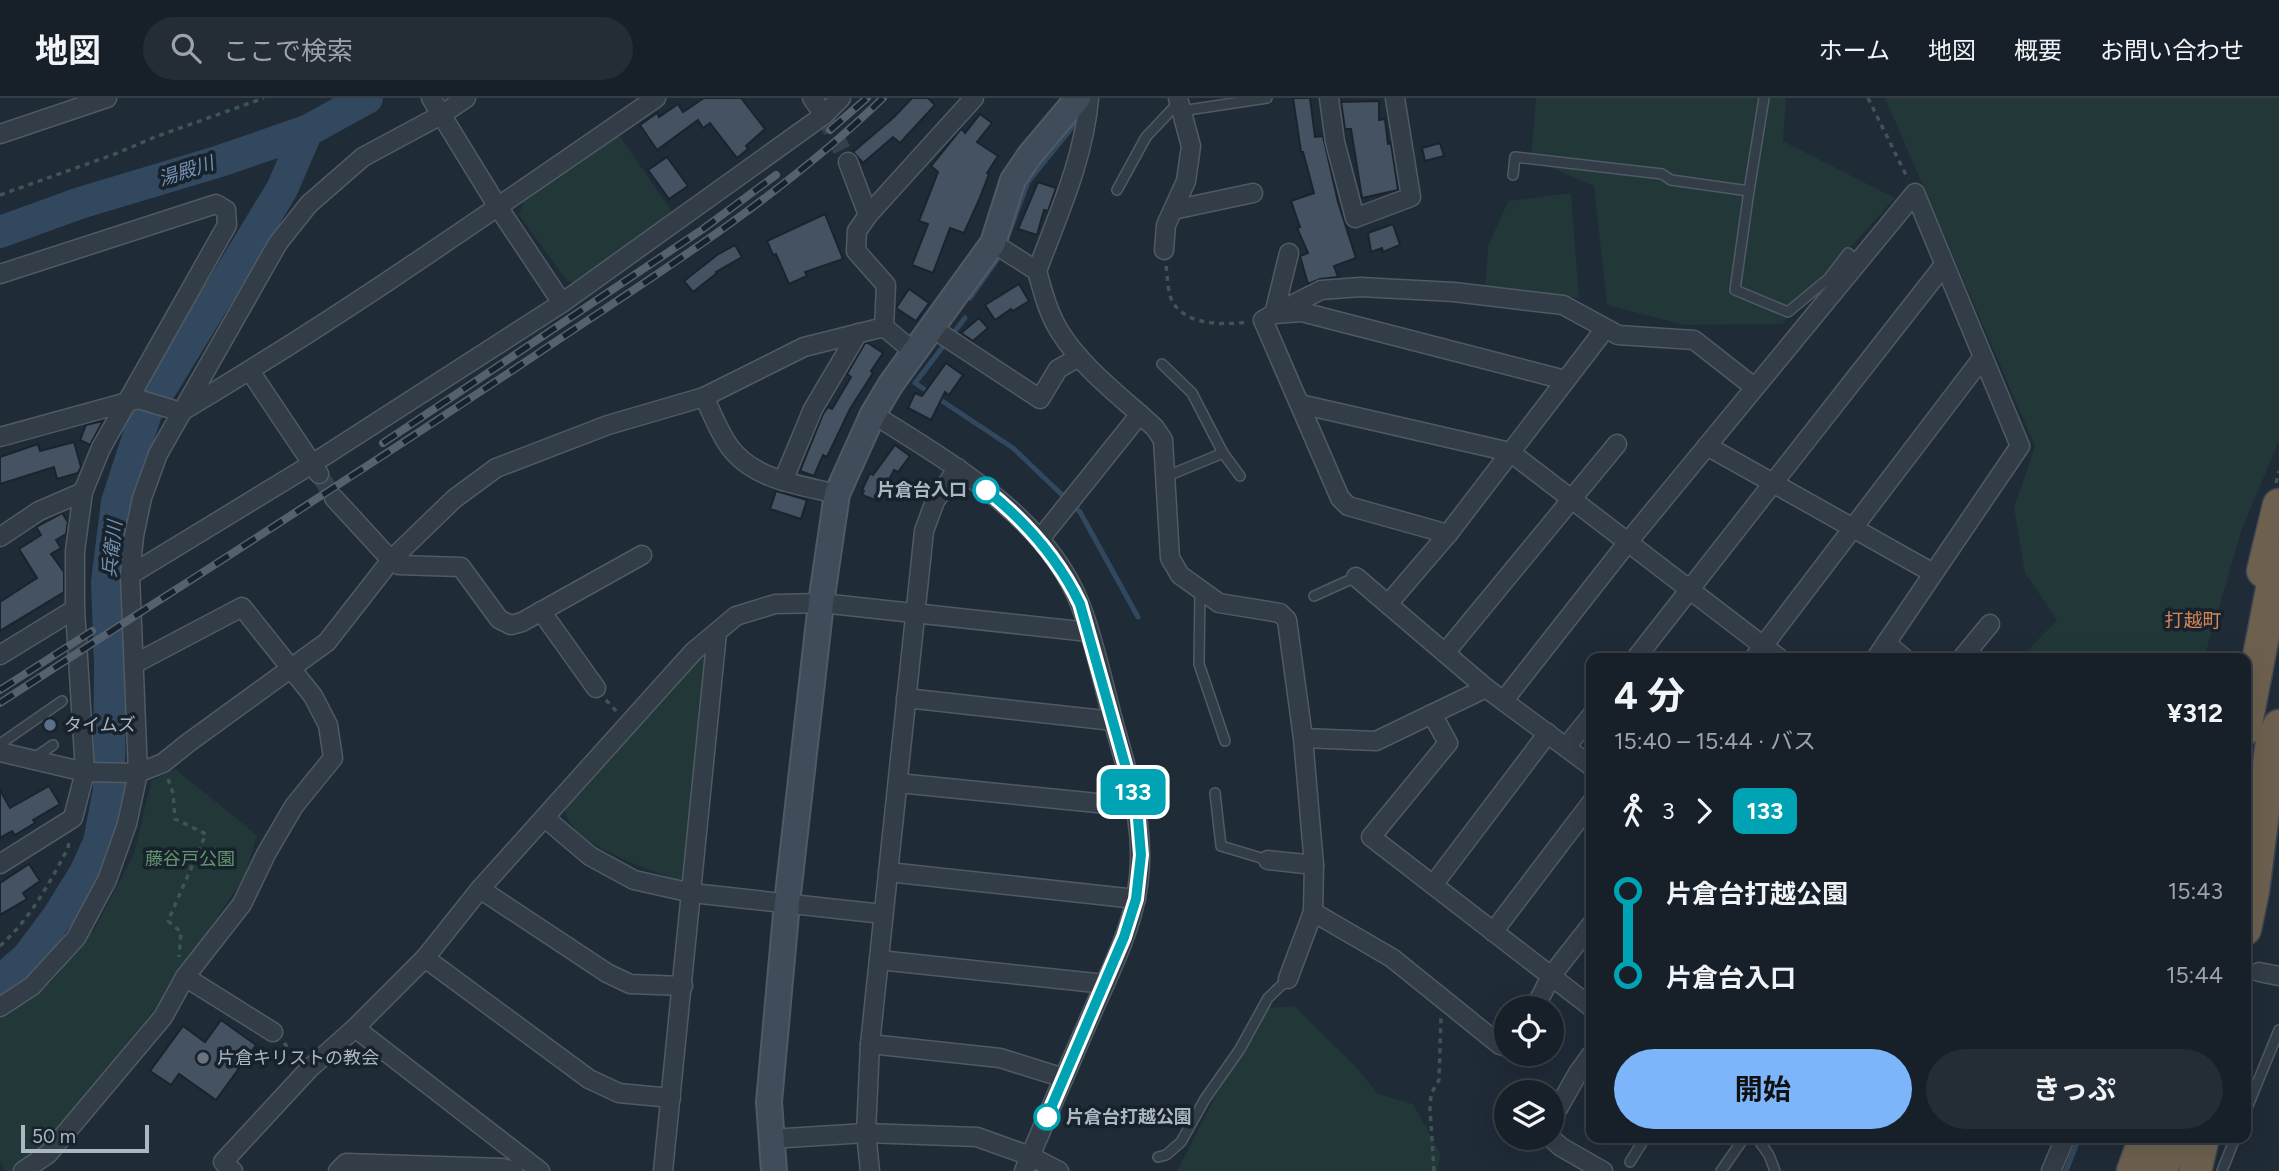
<!DOCTYPE html>
<html lang="ja">
<meta charset="utf-8">
<style>
body{margin:0;font-family:Figtree,"Noto Sans JP",sans-serif;background:#242d35;color:#f1f3f6;height:100vh;display:flex;flex-direction:column;font-size:26px;white-space:nowrap}
*{box-sizing:border-box;margin:0}
p{font-size:23px;color:#9ea3a8}
.icon{flex:none;width:38px;height:38px;fill:none;stroke:currentColor;stroke-width:2;stroke-linecap:round;stroke-linejoin:round}
.map{position:relative;flex:1;overflow:hidden}
.sheet{position:absolute;left:1586px;top:555px;width:665px;height:490px;display:flex;flex-direction:column;background:#172029;border-radius:14px;box-shadow:0 7px 28px #0002,0 0 0 2px #363e46}
.sheet>*{flex:none}
.badge{padding:0 14px;border-radius:10px;font-size:24px;line-height:46px}
.controls{position:absolute;left:1494px;top:898px;display:grid;gap:14px}
.controls a{display:grid;place-items:center;width:70px;height:70px;border-radius:50%;background:#172029;box-shadow:0 7px 28px #0002,0 0 0 2px #363e46;font-size:35px}
.scale{position:absolute;left:21px;bottom:18px;width:128px;box-sizing:border-box;padding-left:7px;border:4px solid #acb7c4;border-top:0;font-size:19px;line-height:24px;white-space:nowrap;color:#acb7c4;-webkit-text-stroke:5px #18222c;paint-order:stroke}
.map>.badge{position:absolute;translate:-50% -50%;box-shadow:0 0 0 4px #fff}
.legs{display:flex;align-items:center;gap:10px;height:77px;padding:0 28px;font-size:23px}
.legs p{margin-inline-start:auto}
.overview{display:flex;align-items:center;justify-content:space-between;height:119px;padding:0 28px}
h1{font-size:38px;font-weight:700;line-height:52px}
.primary-button{display:flex;gap:14px;margin-top:auto;padding:14px 28px}
.primary-button a{flex:1;height:80px;border-radius:42px;background:#7cb5fa;color:#111;font-size:28px;font-weight:700;line-height:80px;text-align:center}
.primary-button a+a{background:#242d35;color:#f1f3f6}
ul{padding:0 28px;list-style:none}
li{display:flex;align-items:center;gap:24px;height:84px;font-size:26px}
li i{display:grid;place-items:center;width:10px;height:100%;margin:0 9px;background:currentColor}
li i::after{content:'';width:18px;height:18px;margin:-9px;border:5px solid;border-radius:50%;background:#172029}
li p{margin-inline-start:auto}
li:first-child i{background:linear-gradient(#0000 50%,currentColor 0)}
li:last-child i{background:linear-gradient(currentColor 50%,#0000 0)}
header{display:flex;align-items:center;gap:42px;box-sizing:border-box;height:98px;padding:0 35px;background:#172029;border-bottom:2px solid #363e46}
header strong{font-size:33px}
nav{display:flex;gap:38px;margin-inline-start:auto;font-size:24px}
.search{width:490px;height:63px;background:#242d35;display:flex;align-items:center;gap:18px;box-sizing:border-box;padding:0 24px;border-radius:38px;color:#9ea3a8;font-size:26px}
.map>svg:first-child{display:block}
.green{fill:#213738}
.lines{fill:none;stroke-linecap:round;stroke-linejoin:round}
.stream{stroke:#32485f;stroke-width:5}
.river{stroke:#32485f;stroke-width:32}
.building{fill:#455261;stroke:#1a242e;stroke-width:2}
.street-tunnel{stroke:#34404c;stroke-width:18;stroke-dasharray:18 9;stroke-linecap:butt}
.lane-casing{stroke:#505a65;stroke-width:12}
.street-casing{stroke:#505a65;stroke-width:21}
.secondary-casing{stroke:#505a65;stroke-width:28}
.highway-casing{stroke:#3d4752;stroke-width:35}
.path{stroke:#3e5455;stroke-width:3.5;stroke-dasharray:5 5;stroke-linecap:butt}
.lane{stroke:#333d47;stroke-width:9}
.street{stroke:#333d47;stroke-width:18}
.secondary{stroke:#404c5a;stroke-width:24}
.highway{stroke:#6d604f;stroke-width:32}
.rail-casing{stroke:#54616f;stroke-width:8}
.rail{stroke:#18222c;stroke-width:5;stroke-dasharray:16;stroke-linecap:butt}
.line-1-casing{stroke:#fff;stroke-width:16}
.line-1{stroke:#00a3b4;stroke-width:10}
.stop-1-dot{fill:#fff;stroke:#00a3b4;stroke-width:3.5}
.service-dot{fill:#5c6f8a;stroke:#18222c;stroke-width:2.5}
.worship-dot{fill:#6b7280;stroke:#18222c;stroke-width:2.5}
.labels{text-anchor:middle;dominant-baseline:central;stroke-width:7;stroke-linejoin:round;paint-order:stroke}
.stop-label{font-size:18px;font-weight:bold;fill:#acb7c4;stroke:#18222c;text-anchor:end}
.poi-label{font-size:18px;fill:#acb7c4;stroke:#18222c;text-anchor:start}
.park-label{font-size:18px;fill:#64956c;stroke:#18222c}
.water-label{font-size:19px;font-style:italic;fill:#7490ae;stroke:#18222c}
.neighbourhood-label{font-size:19px;fill:#d58557;stroke:#18222c}
</style>
<header>
<strong>地図</strong>
<div class="search"><svg class="icon" aria-label="search" viewBox="0 0 24 24"><circle cx="10" cy="10" r="6"/><path d="M15 15l6 6"/></svg>ここで検索</div>
<nav><a>ホーム</a><a>地図</a><a>概要</a><a>お問い合わせ</a></nav>
</header>
<div class="map">
<svg width="2279" height="1073" viewBox="0 0 2279 1073">
<rect width="100%" height="100%" fill="#1f2b37"/>
<g class="green">
<polygon points="1536,0 1786,0 1783,43 1895,100 1782,226 1684,227 1607,207 1594,88 1531,61"/>
<polygon points="1885,0 2279,0 2279,343 2242,431 2204,560 2020,560 2057,522 2025,475 2014,410 2035,348"/>
<polygon points="619,37 675,118 576,185 567,183 519,117 523,104"/>
<polygon points="1571,95 1579,200 1485,191 1488,148 1508,103"/>
<path d="M703,560L709,562L687,781L681,782C652,774 567,745 565,711L696,561Z"/>
<polygon points="175,671 257,737 245,778 161,903 38,1057 15,1073 5,1073 0,1063 0,920 52,883 95,830 134,756 151,683"/>
<polygon points="1294,908 1358,971 1378,996 1413,1006 1441,1056 1437,1073 1177,1073 1216,997 1269,910"/>
</g>
<g class="lines">
<g class="stream">
<polyline points="1006,143 1028,84 1075,26"/>
<polyline points="970,200 999,159"/>
<polyline points="965,220 915,285 1013,350 1080,414 1138,519"/>
<polyline points="2066,1073 2079,1040"/>
</g>
<g class="river">
<polyline points="0,134 80,105 220,63 307,33 367,0"/>
<polyline points="0,883 27,860 59,817 85,775 99,744 109,692 110,566 107,484 117,404 146,315 282,91 307,33"/>
</g>
</g>
<g class="building">
<polygon points="704,0 741,0 765,31 746,48 748,51 737,60 710,25 703,30 698,22 657,52 640,27 657,15 659,19 678,6 683,14"/>
<polygon points="912,0 928,0 935,7 900,45 893,39 863,65 853,54 894,19"/>
<polygon points="1293,0 1310,0 1315,39 1323,38 1338,104 1356,160 1334,168 1338,179 1320,181 1308,186 1300,158 1308,155 1297,130 1300,129 1291,103 1314,95 1303,54 1301,54"/>
<polygon points="1379,3 1379,22 1385,21 1388,46 1391,45 1398,92 1362,100 1351,31 1345,31 1341,4"/>
<polygon points="980,16 992,25 977,44 998,58 987,75 989,76 979,102 964,135 950,130 933,175 912,167 928,126 919,123 938,74 931,68 960,32 962,31 965,35"/>
<polygon points="1440,45 1444,58 1425,63 1422,50"/>
<polygon points="667,59 688,88 669,101 648,72"/>
<polygon points="1038,84 1056,90 1048,113 1044,112 1037,137 1018,131"/>
<polygon points="825,116 843,161 805,174 807,178 789,186 776,156 773,157 767,143"/>
<polygon points="1393,126 1400,147 1383,154 1382,150 1371,154 1368,135"/>
<polygon points="735,147 742,159 716,174 717,175 693,194 684,183 717,157"/>
<polygon points="1019,186 1029,203 1013,213 1011,211 995,222 985,207"/>
<polygon points="909,191 929,205 916,223 896,210"/>
<polygon points="979,220 988,230 973,243 961,235"/>
<polygon points="865,245 868,245 883,255 871,273 873,275 850,311 827,359 823,357 814,378 800,373 823,316 828,309 832,311 851,279 847,276"/>
<polygon points="946,265 963,277 949,297 945,294 931,322 908,310 915,295 922,298"/>
<polygon points="103,323 90,347 80,342 86,327"/>
<polygon points="74,344 81,369 78,375 57,381 54,369 0,386 0,359 38,346 40,353"/>
<polygon points="895,347 910,358 898,374 894,372 878,403 862,397 864,393 862,392 870,375 873,377"/>
<polygon points="776,393 807,402 801,421 770,411"/>
<polygon points="62,415 68,424 66,436 56,442 61,450 51,456 64,474 64,494 0,533 0,504 37,480 19,451 41,437 36,429"/>
<polygon points="49,688 60,706 33,722 35,725 15,737 12,733 0,740 0,692 10,710"/>
<polygon points="29,766 40,783 23,795 27,801 0,817 0,785"/>
<polygon points="221,922 256,947 216,1002 179,976 171,987 150,973 183,928 205,944"/>
</g>
<g class="lines">
<g class="street-tunnel">
<polyline points="824,17 842,52"/>
<polyline points="319,376 334,400"/>
</g>
<defs>
<g id="lane">
<polyline points="1181,13 1267,0"/>
<polyline points="1513,77 1515,59 1662,76 1671,82 1749,93 1735,192 1788,214 1829,180 1848,155 1858,164"/>
<polyline points="1117,92 1146,39 1179,4"/>
<polyline points="1749,93 1764,0"/>
<polyline points="1162,266 1192,295 1223,355"/>
<polyline points="1165,379 1223,355 1240,378"/>
<polyline points="1200,491 1199,566 1225,643"/>
<polyline points="1314,498 1356,479"/>
<polyline points="0,646 62,603"/>
<polyline points="34,660 53,647"/>
<polyline points="1215,695 1221,748 1268,762"/>
<polyline points="2245,1015 2279,932"/>
<polyline points="1757,1040 1769,1057 1775,1073"/>
<polyline points="1158,1059 1166,1057 1181,1044 1205,1001 1240,951 1268,900 1288,881"/>
<polyline points="1630,1064 1645,1040"/>
<polyline points="1721,1073 1744,1040"/>
<polyline points="2222,1073 2235,1040"/>
</g>
<g id="street">
<polyline points="431,0 498,109 562,205"/>
<polyline points="812,0 824,17"/>
<polyline points="1329,0 1335,44 1355,120 1411,99 1395,0"/>
<polyline points="0,36 107,0"/>
<polyline points="848,64 868,117"/>
<polyline points="1173,112 1253,95"/>
<path d="M993,145L1037,173C1043,194 1048,215 1060,234C1083,271 1123,300 1155,330L1163,342L1170,460L1180,477L1219,505L1280,515L1287,522L1303,640L1314,767L1313,814L1288,881"/>
<polyline points="1164,152 1166,127 1186,83 1191,48 1178,0"/>
<polyline points="1289,155 1274,216 1321,192 1360,189 1454,194 1563,207 1618,237 1694,242 1754,289"/>
<path d="M1037,173C1058,117 1084,61 1089,0"/>
<polyline points="0,176 216,106 226,112 227,127 101,350 83,394 75,453 75,511 0,557"/>
<polyline points="884,229 886,187 856,153 857,133 868,117 974,0"/>
<polyline points="884,229 914,254"/>
<polyline points="932,230 1040,301 1058,271 1079,259"/>
<polyline points="250,273 319,376"/>
<path d="M704,299C712,315 719,334 729,348C753,382 800,387 837,396"/>
<polyline points="1300,306 1510,354 1779,560"/>
<path d="M184,312C346,216 500,107 656,0"/>
<path d="M873,316C948,364 1046,418 1080,506C1096,547 1104,591 1116,633C1132,690 1148,740 1136,799C1129,836 1110,874 1095,908C1071,963 1047,1018 1024,1073"/>
<polyline points="0,339 138,301 181,314"/>
<polyline points="1707,348 1933,475"/>
<polyline points="783,383 813,311 858,235"/>
<polyline points="334,400 391,462 399,467 461,469 499,521 511,527 522,524 642,457"/>
<polyline points="1448,436 1348,408 1340,400 1263,222 1274,216 1302,214 1565,282"/>
<polyline points="0,439 39,413 83,394"/>
<polyline points="1040,441 1140,316"/>
<polyline points="130,477 312,366 562,205 824,17 841,0"/>
<polyline points="1356,479 1486,590 1591,668"/>
<polyline points="1388,506 1448,436 1605,231"/>
<polyline points="541,513 596,590"/>
<polyline points="1886,545 1904,560"/>
<polyline points="1445,555 1617,346"/>
<polyline points="1636,560 1944,167"/>
<polyline points="1754,560 1983,259"/>
<polyline points="1962,560 1990,526"/>
<polyline points="1486,590 1432,616 1448,645 1371,739 1591,909"/>
<polyline points="906,600 1113,623"/>
<polyline points="1504,602 1628,444 1915,95 2020,348 1876,560"/>
<polyline points="1303,640 1376,643 1432,616"/>
<polyline points="1566,649 1591,618"/>
<polyline points="0,654 85,674 138,675 163,665 188,645 327,544 391,462 454,401 496,370 608,327 704,299 804,249 884,229"/>
<polyline points="898,685 1137,709"/>
<polyline points="545,720 590,758 634,782 692,795 883,816"/>
<polyline points="1268,762 1314,767"/>
<polyline points="0,766 73,720 85,674 75,511"/>
<polyline points="888,774 1136,801"/>
<polyline points="1433,787 1548,635"/>
<polyline points="480,791 607,875 630,886 683,888"/>
<polyline points="1313,814 1392,860 1500,947 1507,949"/>
<polyline points="1493,834 1591,705"/>
<polyline points="425,860 589,981 619,995 671,1000"/>
<polyline points="879,862 1105,886"/>
<polyline points="2259,874 2279,878"/>
<polyline points="185,879 273,934"/>
<polyline points="0,909 32,888 76,840 107,782 127,726 138,675 130,477 134,438 142,400 158,356 278,145 309,106 363,59 441,17 466,0"/>
<polyline points="1535,910 1551,878 1591,827"/>
<polyline points="355,930 540,1073"/>
<polyline points="870,946 1000,960 1064,980"/>
<polyline points="1552,1021 1578,975 1591,957"/>
<polyline points="1551,1040 1561,1049 1603,1073"/>
<polyline points="770,1041 866,1035 977,1039 1030,1058 1059,1073"/>
<polyline points="23,1073 48,1056 163,919 185,879 242,806 266,756 294,708 333,660 328,627 313,598 242,509 134,566"/>
<polyline points="233,1073 223,1064 309,971 355,930 425,860 480,791 693,554 736,518 775,506 821,505 1089,534"/>
<polyline points="338,1073 346,1065 503,1070 513,1073"/>
<polyline points="663,1073 717,535"/>
<polyline points="870,1073 866,1035 870,946 924,433 935,403 958,370"/>
<polyline points="2051,1073 2065,1040"/>
</g>
<polyline id="secondary" points="774,1073 769,1004 787,805 821,505 837,396 873,316 891,286 993,145 1013,82 1030,57 1078,0"/>
<g id="highway">
<polyline points="2263,473 2279,407"/>
<polyline points="2245,631 2279,455"/>
<polyline points="2245,831 2253,793 2272,643 2279,628"/>
<polyline points="2133,1073 2145,1040"/>
<polyline points="2161,1073 2172,1040"/>
<polyline points="2195,1073 2203,1040"/>
</g>
</defs>
<use href="#lane" class="lane-casing"/>
<use href="#street" class="street-casing"/>
<use href="#secondary" class="secondary-casing"/>
<use href="#highway" class="highway-casing"/>
<g class="path">
<polyline points="1868,0 1908,81"/>
<polyline points="0,97 115,56 155,39 264,0"/>
<path d="M1166,168C1168,180 1167,196 1174,206C1189,228 1225,227 1248,224"/>
<polyline points="2276,385 2279,373"/>
<polyline points="606,602 618,615"/>
<polyline points="168,681 173,695 175,721 206,736 168,823 181,834 179,859"/>
<path d="M0,848C30,821 49,786 68,750L69,743"/>
<polyline points="284,945 298,960"/>
<polyline points="1434,1073 1430,1011 1431,996 1439,982 1441,920"/>
</g>
<use href="#lane" class="lane"/>
<use href="#street" class="street"/>
<use href="#secondary" class="secondary"/>
<use href="#highway" class="highway"/>
<defs>
<g id="rail">
<polyline points="830,32 867,0"/>
<polyline points="383,345 703,131 776,77"/>
<polyline points="0,592 92,533"/>
<path d="M0,605C185,485 372,367 555,244C668,169 785,95 883,0"/>
</g>
</defs>
<use href="#rail" class="rail-casing"/>
<use href="#rail" class="rail"/>
</g>
<g class="lines">
<defs>
<path id="line-1" d="M986,392C1026,424 1058,460 1080,506L1137,709L1141,757L1136,801L1124,839L1047,1019"/>
</defs>
<use href="#line-1" class="line-1-casing"/>
<use href="#line-1" class="line-1"/>
</g>
<g class="stop-1-dot">
<circle cx="986" cy="392" r="12"/>
<circle cx="1047" cy="1019" r="12"/>
</g>
<circle class="service-dot" cx="50" cy="627" r="7"/>
<circle class="worship-dot" cx="203" cy="960" r="7"/>
<g class="labels">
<g class="stop-label">
<text x="967" y="392">片倉台入口</text>
<text x="1066" y="1019" text-anchor="start">片倉台打越公園</text>
</g>
<g class="poi-label">
<text x="64" y="627">タイムズ</text>
<text x="217" y="960">片倉キリストの教会</text>
</g>
<g class="park-label">
<text x="190" y="761">藤谷戸公園</text>
</g>
<g class="water-label">
<text transform="translate(186 73) rotate(-18)">湯殿川</text>
<text transform="translate(112 451) rotate(-84)">兵衛川</text>
</g>
<g class="neighbourhood-label">
<text x="2193" y="522">打越町</text>
</g>
</g>
</svg>
<div class="controls">
<a><svg class="icon" aria-label="locate" viewBox="0 0 24 24"><circle cx="12" cy="12" r="6"/><path d="M12 2v4M12 18v4M2 12h4M18 12h4"/></svg></a>
<a><svg class="icon" aria-label="layers" viewBox="0 0 24 24"><path d="M12 4l9 5-9 5-9-5zM3 14l9 5 9-5"/></svg></a>
</div>
<div class="scale">50 m</div>
<b class="badge" style="left:1133px;top:694px;background:#00a3b4;color:#fff">133</b>
<section class="sheet">
<div class="overview"><div><h1>4 分</h1><p>15:40 – 15:44 · バス</p></div><b>¥312</b></div>
<div class="legs"><svg class="icon" aria-label="walk" viewBox="0 0 24 24"><circle cx="13" cy="4" r="2"/><path d="M13 8l-2 6 4 7M11 14l-3 7M7 12l3-4h3l4 4"/></svg>3<svg class="icon" aria-label="forward" viewBox="0 0 24 24"><path d="M9 5l7 7-7 7"/></svg><b class="badge" style="background:#00a3b4;color:#fff">133</b></div>
<ul>
<li><i style="color:#00a3b4"></i><b>片倉台打越公園</b><p>15:43</p></li>
<li><i style="color:#00a3b4"></i><b>片倉台入口</b><p>15:44</p></li>
</ul>
<div class="primary-button"><a>開始</a><a>きっぷ</a></div>
</section>
</div>
